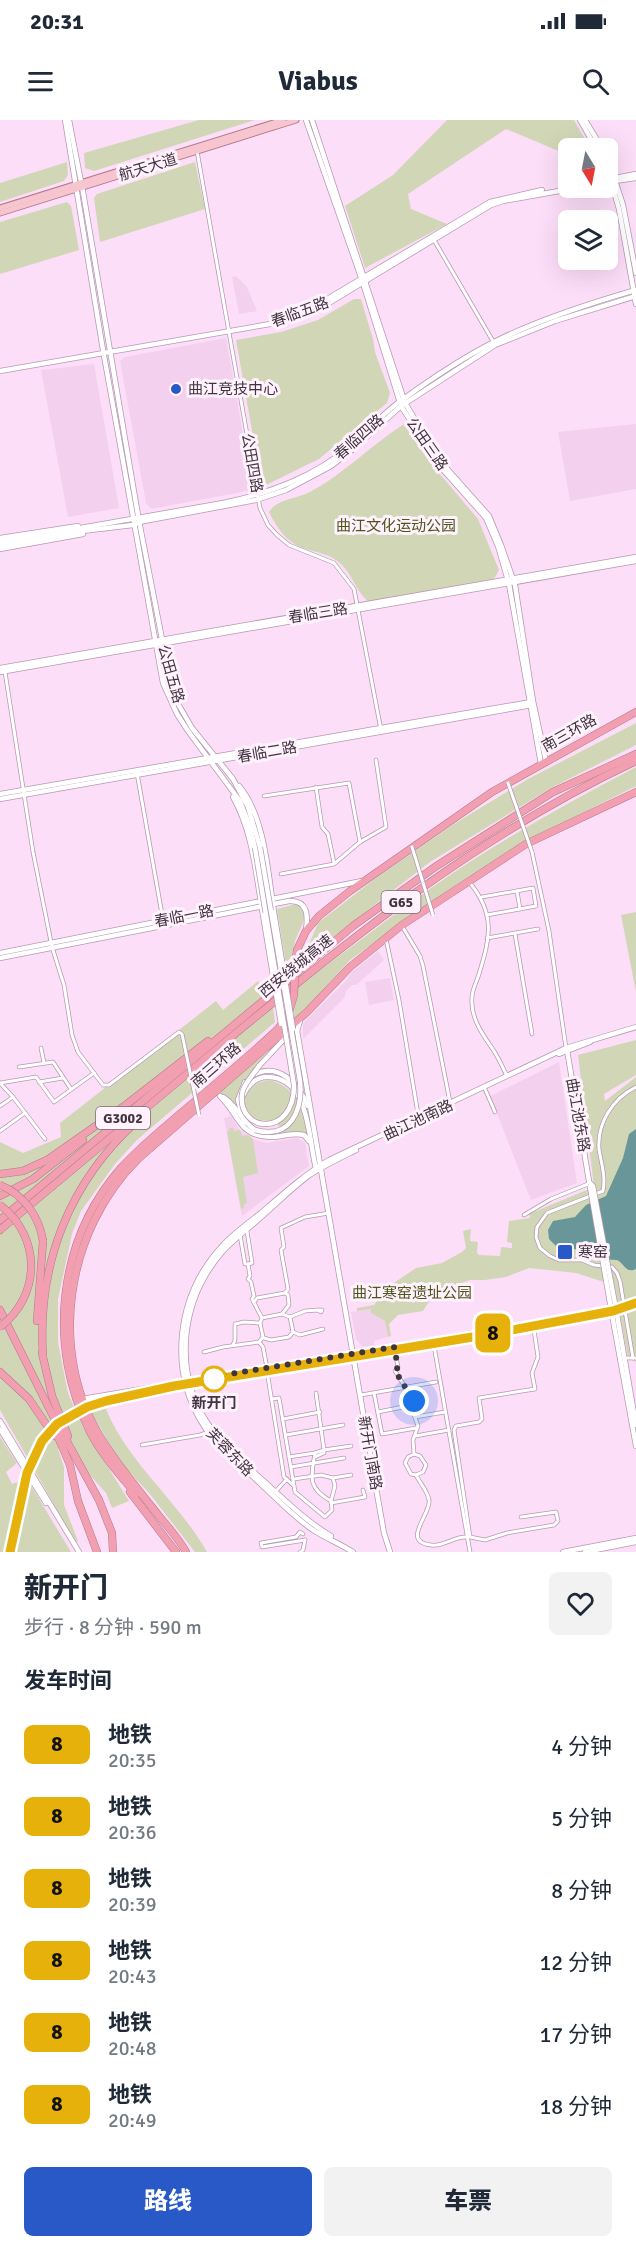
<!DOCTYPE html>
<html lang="zh">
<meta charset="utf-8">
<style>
body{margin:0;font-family:Signika,"Noto Sans SC",sans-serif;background:#f2f2f3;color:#1f2937;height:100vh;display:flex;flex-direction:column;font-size:22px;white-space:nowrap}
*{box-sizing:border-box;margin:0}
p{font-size:20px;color:#747a83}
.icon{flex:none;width:33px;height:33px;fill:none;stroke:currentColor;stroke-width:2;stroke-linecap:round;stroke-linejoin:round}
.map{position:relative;height:1432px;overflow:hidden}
.sheet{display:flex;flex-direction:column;background:#fff;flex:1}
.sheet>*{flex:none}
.badge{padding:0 12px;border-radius:9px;font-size:21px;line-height:39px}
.needle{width:39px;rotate:170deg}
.tools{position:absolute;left:558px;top:18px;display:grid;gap:12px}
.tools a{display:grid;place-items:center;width:60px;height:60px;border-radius:9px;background:#fff;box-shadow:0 6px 24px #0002;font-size:30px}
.you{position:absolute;width:30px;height:30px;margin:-15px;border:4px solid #fff;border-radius:50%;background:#1a73e8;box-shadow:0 0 0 9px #1a73e833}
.map>.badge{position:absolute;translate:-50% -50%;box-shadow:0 0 0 3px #fff}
h2{padding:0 24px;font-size:22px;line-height:54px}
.round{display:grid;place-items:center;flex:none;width:63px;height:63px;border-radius:9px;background:#f2f2f3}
.summary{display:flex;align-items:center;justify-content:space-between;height:102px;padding:0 24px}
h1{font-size:28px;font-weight:800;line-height:45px}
.primary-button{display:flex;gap:12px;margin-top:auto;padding:12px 24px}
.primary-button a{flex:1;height:69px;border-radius:9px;background:#2959c7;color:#fff;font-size:24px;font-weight:800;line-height:69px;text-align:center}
.primary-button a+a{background:#f2f2f3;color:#1f2937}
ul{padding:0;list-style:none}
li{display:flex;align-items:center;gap:18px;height:72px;padding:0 24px}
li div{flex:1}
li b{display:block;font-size:22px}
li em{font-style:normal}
li .badge{min-width:66px;font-weight:700;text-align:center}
.status{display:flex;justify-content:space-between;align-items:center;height:42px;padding:0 30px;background:#fff;direction:ltr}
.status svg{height:16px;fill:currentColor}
header{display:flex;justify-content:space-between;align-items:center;height:78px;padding:0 24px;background:#fff;font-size:27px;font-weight:800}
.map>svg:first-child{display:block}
.built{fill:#f4d0ef}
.green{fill:#d1d7b6}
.water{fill:#699799}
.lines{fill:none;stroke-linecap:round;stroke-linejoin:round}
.street-casing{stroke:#b598b2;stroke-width:4.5}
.secondary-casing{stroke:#b598b2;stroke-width:6}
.primary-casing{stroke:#b37a89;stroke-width:7}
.highway-casing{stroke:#b37a89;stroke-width:8}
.street{stroke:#fff;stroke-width:3}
.secondary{stroke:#fff;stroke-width:4.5}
.primary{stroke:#f7c5d0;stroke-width:5}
.highway{stroke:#f19fb1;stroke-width:7}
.street-bridge-casing{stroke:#b598b2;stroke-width:4.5;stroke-linecap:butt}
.secondary-bridge-casing{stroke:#b598b2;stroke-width:6;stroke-linecap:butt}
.highway-bridge-casing{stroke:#b37a89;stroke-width:8;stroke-linecap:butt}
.street-bridge{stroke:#fff;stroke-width:3}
.secondary-bridge{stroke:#fff;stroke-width:4.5}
.highway-bridge{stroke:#f19fb1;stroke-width:7}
.line-casing{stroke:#fff;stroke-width:14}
.line{stroke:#e6b10b;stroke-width:9}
.walk{stroke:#40343f;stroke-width:6;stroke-dasharray:0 10.8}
.poi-dot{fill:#2959c7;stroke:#fff2fd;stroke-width:2}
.stop-dot{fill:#fff;stroke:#e6b10b;stroke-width:3}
.labels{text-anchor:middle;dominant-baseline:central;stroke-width:6;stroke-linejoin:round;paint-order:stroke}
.shield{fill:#fff2fd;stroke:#796d78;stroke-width:1.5}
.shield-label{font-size:14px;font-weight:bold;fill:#40343f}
.street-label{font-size:15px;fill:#40343f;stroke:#fff2fd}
.poi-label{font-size:15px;fill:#40343f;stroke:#fff2fd;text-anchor:start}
.park-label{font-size:15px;fill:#4e551c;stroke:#fff2fd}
.stop-label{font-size:15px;font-weight:bold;fill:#40343f;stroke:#fff2fd}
</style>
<div class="status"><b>20:31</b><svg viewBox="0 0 49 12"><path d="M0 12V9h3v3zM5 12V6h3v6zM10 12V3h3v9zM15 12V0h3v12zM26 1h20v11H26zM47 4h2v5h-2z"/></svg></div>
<header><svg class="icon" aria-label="menu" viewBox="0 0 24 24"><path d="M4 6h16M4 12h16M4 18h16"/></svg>Viabus<svg class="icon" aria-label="search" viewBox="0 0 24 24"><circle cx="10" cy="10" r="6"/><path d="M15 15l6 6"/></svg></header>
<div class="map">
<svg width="636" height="1432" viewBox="0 0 636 1432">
<rect width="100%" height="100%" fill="#fddef9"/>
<g class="built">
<polygon points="236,156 247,167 257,191 239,194 232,157"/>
<polygon points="226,218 253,370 151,389 146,383 120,241 125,237"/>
<polygon points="94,244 119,388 68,397 41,250"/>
<polygon points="636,304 636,369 570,381 558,312"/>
<polygon points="378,831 384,840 356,865 352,865 346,871 345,877 303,919 303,903 345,862 352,852"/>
<polygon points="390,858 394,880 369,885 365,862"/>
<polygon points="559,942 577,1063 531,1080 490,976"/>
<polygon points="231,996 239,1009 253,1019 266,1023 296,1018 305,1022 309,1046 242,1096 224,998"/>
<polygon points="371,1189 372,1193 385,1201 388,1217 374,1221 374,1225 363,1227 356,1219 351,1192"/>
</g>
<g class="green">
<polygon points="199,0 255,0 94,51 85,48 84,33"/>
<polygon points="447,0 574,0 590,28 568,28 568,35 506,9 408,74 411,89 447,104 365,148 345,86 393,55"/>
<polygon points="67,42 68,55 64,61 0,82 0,63"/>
<polygon points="195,42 205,89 100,122 94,78 97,74"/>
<polygon points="67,82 71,86 79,130 0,154 0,102"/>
<polygon points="354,179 361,179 373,219 375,232 390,273 387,283 319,339 262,367 236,220 281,212 318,200"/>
<path d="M404,304L428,340L478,399L499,450L494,459L369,482C356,472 353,455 341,444C331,434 317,433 303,428C286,422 277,408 269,392C277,379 296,379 310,372C344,354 371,325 404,304Z"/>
<polygon points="636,603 636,625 551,668 430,742 302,841 318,803 376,758 454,704 528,659"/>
<path d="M636,647V666L513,728L448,770L350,840L309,885L294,898C293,888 298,878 298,867C342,834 386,800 431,768C496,723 565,684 636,647Z"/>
<path d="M296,784L300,785C310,799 299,808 295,822C293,828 292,835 291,842L286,845L277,789Z"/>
<polygon points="636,792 636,872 621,795"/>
<polygon points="258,861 273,888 275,902 137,1020 115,1044 81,1091 72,1114 58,1179 58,1222 63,1248 68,1273 83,1307 129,1381 112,1388 106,1373 82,1346 73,1323 58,1329 64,1347 64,1385 78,1421 76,1423 0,1290 0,1022 23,1033 61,1017 60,1003 216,881 223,890"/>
<polygon points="636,920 636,955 604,974 605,981 636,957 636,1242 628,1238 615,1168 604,1162 576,1153 529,1148 506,1157 485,1160 470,1160 435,1172 423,1191 398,1195 389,1204 391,1216 388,1217 385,1201 371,1193 371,1189 357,1191 357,1188 374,1185 385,1169 416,1148 442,1143 462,1132 466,1128 463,1111 471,1109 470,1121 478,1122 477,1133 479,1135 500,1136 501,1127 512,1128 512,1123 507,1122 509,1101 530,1098 529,1094 594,1067 578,935"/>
<path d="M280,922C264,940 234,963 236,988L229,978L216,974Z"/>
<path d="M268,960C294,964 307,991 307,1015L296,1012L283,1014L275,1000C242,1007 231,967 268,960Z"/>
<polygon points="229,1008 233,1008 234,1011 240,1010 242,1016 248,1015 253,1019 258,1053 243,1057 247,1083 244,1084 244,1088 241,1089 227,1012 229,1011"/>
<path d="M104,1284C126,1342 177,1379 207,1432H195L149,1373L121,1343L90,1291L95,1286Z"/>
<polygon points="0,1317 17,1343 6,1352 12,1364 27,1359 71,1432 0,1432"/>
</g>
<path class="water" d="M636,1009V1149C626,1154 625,1144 617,1140L596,1139C589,1128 580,1125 569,1132L563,1130L559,1126H556L549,1119L548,1110L553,1101L575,1097L586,1085L606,1076L623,1038L629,1014Z"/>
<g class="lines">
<defs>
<g id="street">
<polyline points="197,31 260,388 268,405 277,415 289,425 334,443 354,469 381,610"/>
<polyline points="434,120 494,223"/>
<polyline points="5,552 33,732 52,827 64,865 72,915 78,932 103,965 109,965 179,912 182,914 186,933"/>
<polyline points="137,653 163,800"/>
<polyline points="316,667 322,707 328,714 334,743"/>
<polyline points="264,676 349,663 360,722"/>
<polyline points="532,732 549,811 566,928"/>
<polyline points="281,754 334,744 360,722 386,707 376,640"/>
<path d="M470,763C496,795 490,818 479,854C477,861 472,870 472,877C470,898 483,915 494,931C499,939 503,948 507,956"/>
<polyline points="517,771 520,789"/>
<polyline points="482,777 533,768 536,786 487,795"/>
<polyline points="402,806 420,836 423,846 450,982"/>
<polyline points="515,814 532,914"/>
<polyline points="487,818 538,809"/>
<polyline points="386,819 399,880 419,1000"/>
<polyline points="41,928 44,943"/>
<polyline points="19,947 53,942 71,969"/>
<polyline points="39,962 63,958"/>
<polyline points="0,963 36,957 54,982 94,953"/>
<polyline points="0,963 13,977 45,1019"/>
<polyline points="485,969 495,992"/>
<polyline points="0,986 13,977"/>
<polyline points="0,1011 25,993"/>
<polyline points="524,1095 551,1079 588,1064"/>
<polyline points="247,1111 252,1143 248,1144"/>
<polyline points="240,1115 245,1144 248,1144 250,1156 248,1159 251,1162 254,1176 252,1179 262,1198 260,1203 263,1217 259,1222 263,1227 267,1248"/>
<polyline points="285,1173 288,1169 281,1130 284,1127 281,1108 305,1097 329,1093"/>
<polyline points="255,1181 257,1178 285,1173 288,1175 289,1185 282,1194"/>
<polyline points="290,1197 305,1191 318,1190 321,1192 322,1190 318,1190"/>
<polyline points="262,1198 282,1194 290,1197 293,1212 289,1217 271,1220 264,1218"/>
<polyline points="293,1212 300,1215 323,1209"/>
<polyline points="433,1220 470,1432"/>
<polyline points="233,1225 235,1220 235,1204 244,1202 259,1203"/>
<polyline points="394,1227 398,1247 395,1251 414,1281 412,1289 418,1306 413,1320 414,1334 408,1337 405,1343 411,1354 416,1355 423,1352 426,1345 420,1336 414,1334"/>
<polyline points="204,1232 223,1227 259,1222"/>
<polyline points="625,1238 636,1238"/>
<path d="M633,1238L620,1161L617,1153L612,1147L594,1145L582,1140H559L550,1136L540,1128L536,1117L537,1107L547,1093L603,1071C606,1056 601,1043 599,1029C597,1003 613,978 636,967"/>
<polyline points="267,1251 284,1357 294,1366 279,1278 272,1279"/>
<polyline points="374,1273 382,1314 416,1308"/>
<polyline points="361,1275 436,1262"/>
<polyline points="378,1292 413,1285"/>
<polyline points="415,1297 445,1292"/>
<polyline points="283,1299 320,1292"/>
<polyline points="286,1315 343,1305"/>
<polyline points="415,1316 449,1310"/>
<polyline points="142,1325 200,1315 209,1312"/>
<polyline points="315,1333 324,1330 316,1273"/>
<path d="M289,1337L315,1333C311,1357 307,1368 331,1381L332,1390L325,1397L295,1372L294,1366"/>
<polyline points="315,1337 324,1333 324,1330 351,1326"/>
<polyline points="291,1347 344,1338"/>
<path d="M416,1355C420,1363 428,1372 429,1380C432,1393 400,1422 431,1425C444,1427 454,1416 467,1417"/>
<polyline points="294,1359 321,1355 333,1358 351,1355"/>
<polyline points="276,1371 287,1359"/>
<polyline points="331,1381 335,1366 333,1358"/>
<polyline points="331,1383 365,1377 363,1370"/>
<polyline points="521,1397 556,1392 558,1401 554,1405 507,1413 485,1420 470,1417 454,1310 456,1306 479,1302 482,1299 479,1278 535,1269 532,1253 538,1237 533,1203"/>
<polyline points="303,1414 300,1412 296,1417 261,1423 262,1427 305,1420"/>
<polyline points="300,1432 303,1430 305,1420"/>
</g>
<g id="secondary">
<polyline points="65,0 103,230 163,563 177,594 188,611 240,681 250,707 255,728"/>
<polyline points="69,0 83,72 139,401 170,560 177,582 192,608 233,659 248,687 260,727"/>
<polyline points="306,0 363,163 401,286 438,344 486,398 498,426 509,464 541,644"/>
<polyline points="312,0 405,283 441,342 489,396 501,425 515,465 533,581 546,641"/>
<polyline points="580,0 596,28"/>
<polyline points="585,0 602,28"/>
<polyline points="608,39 623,85 636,153"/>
<polyline points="608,51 619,89 636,184"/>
<polyline points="615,58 636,54"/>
<polyline points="608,62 636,58"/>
<polyline points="294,194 329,178 490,82 542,70"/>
<polyline points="0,251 270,204 324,186 491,85 503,81 576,68"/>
<polyline points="0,418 78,406"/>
<path d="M0,422L223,383C271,373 313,357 351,326C368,311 383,293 402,280C431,259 462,238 494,222C536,201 591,183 636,170"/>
<polyline points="0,426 74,412 133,405 139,402 256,380 286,370 331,346 352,330 401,286 495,225 555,201 636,176"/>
<polyline points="0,429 83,414"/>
<polyline points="0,548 636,437"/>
<polyline points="0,552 636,441"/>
<path d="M239,666C265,696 268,754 274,792"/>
<polyline points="0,674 531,582"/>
<path d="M233,677C253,712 256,755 263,795"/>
<polyline points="0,679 532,585"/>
<polyline points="0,833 362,761"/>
<path d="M0,838L289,781C308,780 308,796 306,810"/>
<polyline points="300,901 297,911 376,1368 384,1413 390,1432"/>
<polyline points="567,930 590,1067"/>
<polyline points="559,934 590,922"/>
<polyline points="259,946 288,915"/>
<path d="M253,955C279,941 298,964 308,986"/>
<path d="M220,976C239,994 238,1016 270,1017C282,1017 293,1012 304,1015L309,1021"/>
<path d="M243,976C247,966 256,957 267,957C311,957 308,1021 316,1048"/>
<path d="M223,977C236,984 241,1001 255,1010"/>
<polyline points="244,1002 238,980 245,962"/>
<polyline points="611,1189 636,1326"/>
<polyline points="82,1279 616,1189 636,1305"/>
<polyline points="84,1284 347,1236"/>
<polyline points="0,1301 79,1432"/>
<polyline points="0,1309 46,1383"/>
<path d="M331,1416C304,1400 282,1377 258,1356C241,1339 221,1324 208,1304C172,1250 181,1179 223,1131C234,1119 248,1109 260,1098C276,1084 291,1069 308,1056C323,1046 340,1038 356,1030"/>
<path d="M353,1432C340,1424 326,1418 313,1410C294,1397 278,1380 262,1365C242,1346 219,1329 204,1306C167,1249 177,1174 223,1125C234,1113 248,1103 261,1093C283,1074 304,1055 329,1040L566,928L636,907"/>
<polyline points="563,1432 636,1418"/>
<polyline points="585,1432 636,1422"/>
</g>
<g id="primary">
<polyline points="0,88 283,0"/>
<polyline points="0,93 296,0"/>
</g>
<g id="highway">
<polyline points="295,845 297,830 306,811 319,796 350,771 492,672 636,592"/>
<polyline points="0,1054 23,1051 47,1040 127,984 208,921"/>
<polyline points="0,1076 33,1059 83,1020"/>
<polyline points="0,1100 353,806 435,747 553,672 636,634"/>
<path d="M0,1110C71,1051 142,992 212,933C345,822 478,715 636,641"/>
<polyline points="0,1190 52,1294 99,1380 112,1413 113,1432"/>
<polyline points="37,1201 43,1121"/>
<polyline points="42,1233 52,1276 68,1316"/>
<path d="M43,1236C37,1144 69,1062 138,1000"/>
<polyline points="0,1252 29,1279 54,1316"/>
<polyline points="55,1310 70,1345 78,1381 97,1432"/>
<polyline points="130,1372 176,1432"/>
<path d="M136,1374C119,1354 102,1335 90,1312C47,1227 57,1121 121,1048C139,1028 160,1011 181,993C213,966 246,939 277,910L288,896L294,875"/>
<path d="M186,1432C179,1419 168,1407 159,1396C140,1372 120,1348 104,1323C46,1234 65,1111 139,1038L307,892L350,847L402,805L526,724L636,672"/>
</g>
</defs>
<use href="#street" class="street-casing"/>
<use href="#secondary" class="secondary-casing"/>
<use href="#primary" class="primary-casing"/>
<use href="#highway" class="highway-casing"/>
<use href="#street" class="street"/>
<use href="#secondary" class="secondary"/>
<use href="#primary" class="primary"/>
<use href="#highway" class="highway"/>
<defs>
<g id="street-bridge">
<polyline points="508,663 532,732"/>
<polyline points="412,727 433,795"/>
<polyline points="186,933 199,995"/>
</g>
<g id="secondary-bridge">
<path d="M255,728L294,965C294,1019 237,1012 242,974C243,964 254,954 259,946"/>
<polyline points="274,792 293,909"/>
<polyline points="263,795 281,904"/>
<path d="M255,1010C290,1020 303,991 300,961L260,727"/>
<polyline points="590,1063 593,1066 616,1189"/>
<polyline points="590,1067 611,1189"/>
</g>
<g id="highway-bridge">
<polyline points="294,875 295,845"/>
<path d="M0,1065C24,1075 39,1096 43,1121"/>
<path d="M0,1085C42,1117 41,1176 0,1207"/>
</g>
</defs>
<use href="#street-bridge" class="street-bridge-casing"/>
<use href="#secondary-bridge" class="secondary-bridge-casing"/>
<use href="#highway-bridge" class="highway-bridge-casing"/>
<use href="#street-bridge" class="street-bridge"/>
<use href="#secondary-bridge" class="secondary-bridge"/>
<use href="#highway-bridge" class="highway-bridge"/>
</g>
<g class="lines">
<defs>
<polyline id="line" points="10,1432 27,1353 42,1321 57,1304 87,1287 106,1281 174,1266 491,1214 613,1191 636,1183"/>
</defs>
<use href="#line" class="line-casing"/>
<use href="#line" class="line"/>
<polyline class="walk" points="214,1259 218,1256 394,1227 398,1247 395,1251 414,1281"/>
</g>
<g class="poi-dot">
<circle cx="176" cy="269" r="6"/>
<rect x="557" y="1124" width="16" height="16" rx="3"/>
</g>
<circle class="stop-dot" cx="214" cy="1259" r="12"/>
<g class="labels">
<g class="shield">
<rect x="381.5" y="771" width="39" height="22" rx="4.5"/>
<rect x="96" y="987" width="54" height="22" rx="4.5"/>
</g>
<g class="shield-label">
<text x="401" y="782">G65</text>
<text x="123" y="998">G3002</text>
</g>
<g class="street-label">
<text transform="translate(148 47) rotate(-17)">航天大道</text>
<text transform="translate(300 192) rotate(-20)">春临五路</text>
<text transform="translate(359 317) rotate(-41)">春临四路</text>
<text transform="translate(427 324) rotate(55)">公田三路</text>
<text transform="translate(252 343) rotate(80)">公田四路</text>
<text transform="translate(318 493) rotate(-9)">春临三路</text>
<text transform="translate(171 554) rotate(74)">公田五路</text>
<text transform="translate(569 613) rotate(-29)">南三环路</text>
<text transform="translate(267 632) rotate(-10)">春临二路</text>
<text transform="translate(184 796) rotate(-11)">春临一路</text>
<text transform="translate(296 846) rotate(-39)">西安绕城高速</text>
<text transform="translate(216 945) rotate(-41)">南三环路</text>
<text transform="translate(578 995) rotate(80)">曲江池东路</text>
<text transform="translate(418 1000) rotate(-25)">曲江池南路</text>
<text transform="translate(230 1332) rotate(46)">芙蓉东路</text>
<text transform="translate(370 1333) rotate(80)">新开门南路</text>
</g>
<g class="poi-label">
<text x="188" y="269">曲江竞技中心</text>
<text x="578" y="1132">寒窑</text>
</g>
<g class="park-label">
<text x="396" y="406">曲江文化运动公园</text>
<text x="412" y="1173">曲江寒窑遗址公园</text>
</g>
<g class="stop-label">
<text x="214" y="1283">新开门</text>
</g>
</g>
</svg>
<div class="tools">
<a><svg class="needle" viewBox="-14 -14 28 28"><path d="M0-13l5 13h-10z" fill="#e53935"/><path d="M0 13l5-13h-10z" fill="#747a83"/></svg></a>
<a><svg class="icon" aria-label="layers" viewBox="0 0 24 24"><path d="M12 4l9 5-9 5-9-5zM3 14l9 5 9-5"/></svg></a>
</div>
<div class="you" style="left:414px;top:1281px"></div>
<b class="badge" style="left:493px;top:1213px;background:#e6b10b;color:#111">8</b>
</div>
<section class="sheet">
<div class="summary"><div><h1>新开门</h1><p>步行 · 8 分钟 · 590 m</p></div><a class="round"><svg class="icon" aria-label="heart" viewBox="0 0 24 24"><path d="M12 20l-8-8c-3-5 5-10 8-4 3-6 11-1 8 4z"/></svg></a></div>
<h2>发车时间</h2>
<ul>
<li><span class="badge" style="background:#e6b10b;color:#111">8</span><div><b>地铁</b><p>20:35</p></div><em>4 分钟</em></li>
<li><span class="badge" style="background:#e6b10b;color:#111">8</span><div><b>地铁</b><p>20:36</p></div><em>5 分钟</em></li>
<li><span class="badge" style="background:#e6b10b;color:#111">8</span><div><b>地铁</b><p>20:39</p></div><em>8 分钟</em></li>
<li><span class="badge" style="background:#e6b10b;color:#111">8</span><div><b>地铁</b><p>20:43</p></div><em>12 分钟</em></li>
<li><span class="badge" style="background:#e6b10b;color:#111">8</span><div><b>地铁</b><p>20:48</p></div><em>17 分钟</em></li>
<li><span class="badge" style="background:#e6b10b;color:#111">8</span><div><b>地铁</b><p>20:49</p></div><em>18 分钟</em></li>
</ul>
<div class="primary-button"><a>路线</a><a>车票</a></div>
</section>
